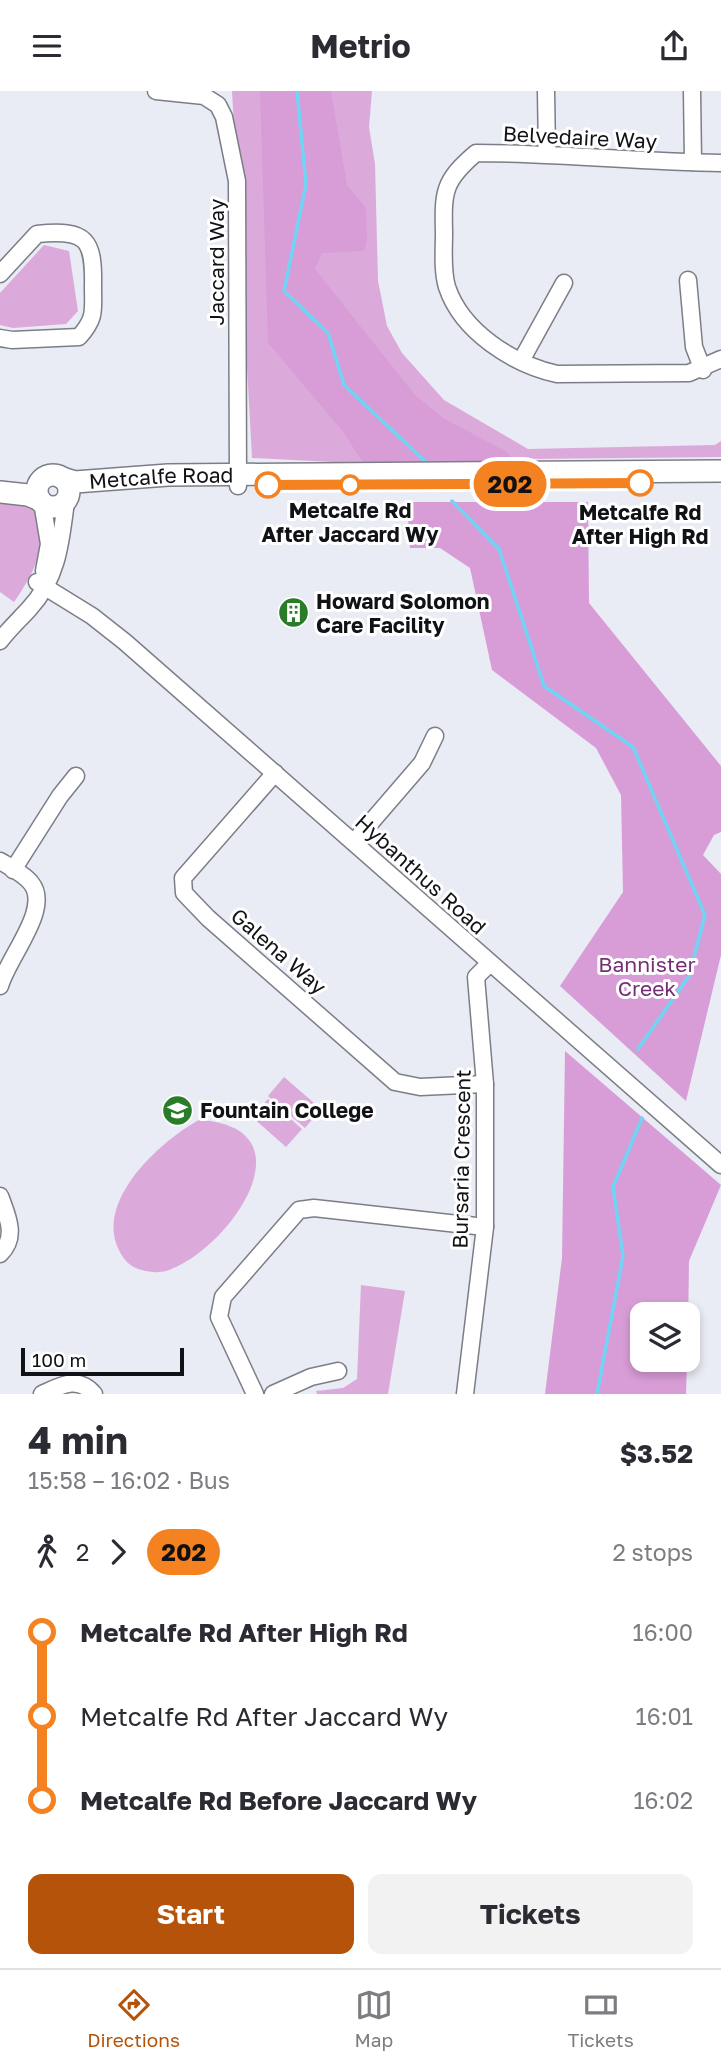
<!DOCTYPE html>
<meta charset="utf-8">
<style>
body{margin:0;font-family:"Golos Text",sans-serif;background:#f2f2f3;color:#2b2b33;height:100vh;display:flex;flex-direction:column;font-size:26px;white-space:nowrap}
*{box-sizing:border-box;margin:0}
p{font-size:23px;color:#7c7c81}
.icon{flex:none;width:38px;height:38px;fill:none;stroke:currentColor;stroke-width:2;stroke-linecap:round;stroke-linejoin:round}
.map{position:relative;height:1303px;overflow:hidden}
.details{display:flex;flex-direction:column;background:#fff;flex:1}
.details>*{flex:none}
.badge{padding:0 14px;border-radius:23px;font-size:24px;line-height:46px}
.buttons{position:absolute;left:630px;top:1211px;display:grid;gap:14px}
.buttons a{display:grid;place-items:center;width:70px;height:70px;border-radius:14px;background:#fff;box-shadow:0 4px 10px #0003;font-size:35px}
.scale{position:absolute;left:21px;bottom:18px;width:163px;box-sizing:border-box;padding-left:7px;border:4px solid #111215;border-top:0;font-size:19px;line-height:24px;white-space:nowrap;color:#111215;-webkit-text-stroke:5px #fff;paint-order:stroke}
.map>.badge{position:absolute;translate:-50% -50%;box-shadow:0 0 0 4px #fff}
.legs{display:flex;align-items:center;gap:10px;height:77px;padding:0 28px;font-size:23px}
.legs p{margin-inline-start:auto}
.head{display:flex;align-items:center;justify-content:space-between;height:119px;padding:0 28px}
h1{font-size:38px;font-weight:700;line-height:52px}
.action{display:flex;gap:14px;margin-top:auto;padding:14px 28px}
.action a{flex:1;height:80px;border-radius:14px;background:#b45309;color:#fff;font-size:28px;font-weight:700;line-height:80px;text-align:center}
.action a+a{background:#f2f2f3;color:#2b2b33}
ul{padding:0 28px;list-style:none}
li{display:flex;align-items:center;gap:24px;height:84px;font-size:26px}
li i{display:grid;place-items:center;width:10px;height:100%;margin:0 9px;background:currentColor}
li i::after{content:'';width:18px;height:18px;margin:-9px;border:5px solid;border-radius:50%;background:#fff}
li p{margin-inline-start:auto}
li:first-child i{background:linear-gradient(#0000 50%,currentColor 0)}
li:last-child i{background:linear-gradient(currentColor 50%,#0000 0)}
header{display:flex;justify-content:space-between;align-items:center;height:91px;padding:0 28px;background:#fff;font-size:32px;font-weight:700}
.dock{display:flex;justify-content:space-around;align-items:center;height:98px;border-top:2px solid #e1e1e2;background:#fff;font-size:19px;color:#7c7c81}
.dock a{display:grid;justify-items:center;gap:4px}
.dock .on{color:#b45309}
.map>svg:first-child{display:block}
.green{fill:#dca9db}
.forest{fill:#d89dd7}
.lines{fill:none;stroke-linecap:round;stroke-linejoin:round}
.stream{stroke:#70d4f4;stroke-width:3.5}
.minor-casing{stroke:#7c7e87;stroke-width:19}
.major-casing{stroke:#7c7e87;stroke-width:24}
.minor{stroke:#fff;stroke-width:16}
.major{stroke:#fff;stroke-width:21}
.line-1-casing{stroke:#fff;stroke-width:16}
.line-1{stroke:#f58220;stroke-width:10}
.stop-1-dot{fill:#fff;stroke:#f58220;stroke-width:3.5}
.labels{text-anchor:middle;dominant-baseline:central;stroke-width:6;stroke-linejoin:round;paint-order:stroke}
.street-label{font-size:21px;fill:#111215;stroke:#fff}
.stop-label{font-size:21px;font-weight:bold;fill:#111215;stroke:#fff}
.poi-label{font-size:21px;font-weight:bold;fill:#111215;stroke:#fff;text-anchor:start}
.park-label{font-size:21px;fill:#742f75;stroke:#fff}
</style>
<header><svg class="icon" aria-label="menu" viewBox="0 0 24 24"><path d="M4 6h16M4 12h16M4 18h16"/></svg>Metrio<svg class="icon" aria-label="share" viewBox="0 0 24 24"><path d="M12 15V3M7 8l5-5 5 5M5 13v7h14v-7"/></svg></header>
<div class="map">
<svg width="721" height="1303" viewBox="0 0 721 1303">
<rect width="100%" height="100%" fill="#e9ebf5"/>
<g class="green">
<polygon points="232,0 372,0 369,36 375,73 378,190 387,235 402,262 444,309 528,358 715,354 721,350 721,366 528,368 484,373 392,374 252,367"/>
<polygon points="44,154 69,160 78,220 66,233 13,237 0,234 0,202"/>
<path d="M0,409L35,415C51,451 35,480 14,511L0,501Z"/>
<polygon points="284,986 321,1018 305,1037 268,1005"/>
<polygon points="268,1008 302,1038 286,1056 252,1026"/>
<path d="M199,1029C314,1036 230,1159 166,1180C155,1183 135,1180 127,1171C83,1120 157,1052 199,1029Z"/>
<polygon points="361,1194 405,1200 388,1303 317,1303 316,1300 343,1297 357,1288"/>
</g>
<g class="forest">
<path d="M260,0H331L347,94L366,117L367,150L364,160L322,162L315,178L415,304L443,327L507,361L513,370C463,376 413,372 363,371L340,337L268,252Z"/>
<polygon points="407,411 588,411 589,512 721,675 721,741 714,744 703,764 721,783 721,864 686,1010 560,895 623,801 621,704 596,657 492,579 470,477 440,457 410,457"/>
<polygon points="565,960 721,1094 689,1170 688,1240 688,1223 642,1223 642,1269 687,1269 686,1303 545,1303 562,1167"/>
</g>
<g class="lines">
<g class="stream">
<polyline points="297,0 306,93 284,200 328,242 344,294 428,373"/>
<polyline points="452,410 499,458 544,595 633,656 705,824 689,885 638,958"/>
<polyline points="597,1303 623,1165 613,1096 642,1027"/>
</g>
<defs>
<g id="minor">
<polyline points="156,0 204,5 218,14 224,26 237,90 238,395"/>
<polyline points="546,0 547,62"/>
<polyline points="692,0 693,71"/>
<path d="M721,72C639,71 558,62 476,62C443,90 443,101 444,142C444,159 442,179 447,196C462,241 513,273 557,283L689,282L721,268"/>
<path d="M0,183L37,143C87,138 94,148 93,196C93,220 96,227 79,246L12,249L0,247"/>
<polyline points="688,189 694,256 703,279"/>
<polyline points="521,270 564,192"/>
<polyline points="42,411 49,453 44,480"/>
<polyline points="37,491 92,525 125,551 721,1074"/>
<path d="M0,550C9,538 19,529 29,518C58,487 61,450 66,410"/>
<polyline points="275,682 183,787 184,802 208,827 395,991 420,996 485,993"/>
<polyline points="354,751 422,672 435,645"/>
<path d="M0,770C10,776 24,783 31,792C52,817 8,866 0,895"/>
<polyline points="13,779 60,705 76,685"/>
<path d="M0,1105C7,1124 18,1146 0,1163"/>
<path d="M42,1303C60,1295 78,1284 94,1303"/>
<polyline points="255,1303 219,1226 223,1206 299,1119 314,1117 485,1136"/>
<polyline points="273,1303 311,1286 338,1280"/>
<polyline points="465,1303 485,1136 485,993 476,886 490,872"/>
</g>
<g id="major">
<circle cx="53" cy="400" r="16"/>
<path id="s1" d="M62,387L75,391L168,384L721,380"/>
<polyline points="0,401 28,404 40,409"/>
</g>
</defs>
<use href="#minor" class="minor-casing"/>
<use href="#major" class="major-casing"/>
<use href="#minor" class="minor"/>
<use href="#major" class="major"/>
</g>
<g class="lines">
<defs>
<polyline id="line-1" points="268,394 640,392"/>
</defs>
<use href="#line-1" class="line-1-casing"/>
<use href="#line-1" class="line-1"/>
</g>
<defs>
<symbol id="building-disc" viewBox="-11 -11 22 22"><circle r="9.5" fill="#2a7c28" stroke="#fff"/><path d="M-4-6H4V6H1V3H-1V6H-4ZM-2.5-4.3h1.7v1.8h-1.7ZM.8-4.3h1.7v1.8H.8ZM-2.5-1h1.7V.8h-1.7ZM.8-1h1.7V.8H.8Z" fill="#fff"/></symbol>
<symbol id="school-disc" viewBox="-11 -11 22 22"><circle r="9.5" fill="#2a7c28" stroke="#fff"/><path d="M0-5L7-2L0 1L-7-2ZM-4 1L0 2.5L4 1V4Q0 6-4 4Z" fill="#fff"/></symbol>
</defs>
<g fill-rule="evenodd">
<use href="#building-disc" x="276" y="504" width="35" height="35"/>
<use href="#school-disc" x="160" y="1002" width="35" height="35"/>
</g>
<g class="stop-1-dot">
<circle cx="640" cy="392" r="12"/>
<circle cx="268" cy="394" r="12"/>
<circle cx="350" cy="394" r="9"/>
</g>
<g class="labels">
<g class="street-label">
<text transform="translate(580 46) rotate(3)">Belvedaire Way</text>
<text transform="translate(216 171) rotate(-90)">Jaccard Way</text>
<text stroke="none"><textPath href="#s1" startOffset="100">Metcalfe Road</textPath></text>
<text transform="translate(421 783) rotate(42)">Hybanthus Road</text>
<text transform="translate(279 860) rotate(41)">Galena Way</text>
<text transform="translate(461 1068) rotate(-89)">Bursaria Crescent</text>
</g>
<g class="stop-label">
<text x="350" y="419">Metcalfe Rd<tspan x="350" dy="24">After Jaccard Wy</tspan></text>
<text x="640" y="421">Metcalfe Rd<tspan x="640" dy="24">After High Rd</tspan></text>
</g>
<g class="poi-label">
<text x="316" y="510">Howard Solomon<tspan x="316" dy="24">Care Facility</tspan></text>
<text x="200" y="1019">Fountain College</text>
</g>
<g class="park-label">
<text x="647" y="873">Bannister<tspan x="647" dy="24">Creek</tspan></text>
</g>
</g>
</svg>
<div class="buttons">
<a><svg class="icon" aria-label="layers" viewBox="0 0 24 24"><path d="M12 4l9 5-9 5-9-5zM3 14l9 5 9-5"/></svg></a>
</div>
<div class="scale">100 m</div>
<b class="badge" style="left:510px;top:393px;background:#f58220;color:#111">202</b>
</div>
<section class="details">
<div class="head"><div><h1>4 min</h1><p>15:58 – 16:02 · Bus</p></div><b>$3.52</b></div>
<div class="legs"><svg class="icon" aria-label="walk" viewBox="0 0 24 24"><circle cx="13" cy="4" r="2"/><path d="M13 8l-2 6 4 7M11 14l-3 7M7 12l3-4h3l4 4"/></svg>2<svg class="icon" aria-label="forward" viewBox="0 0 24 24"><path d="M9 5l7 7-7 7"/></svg><b class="badge" style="background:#f58220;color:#111">202</b><p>2 stops</p></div>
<ul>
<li><i style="color:#f58220"></i><b>Metcalfe Rd After High Rd</b><p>16:00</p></li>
<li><i style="color:#f58220"></i><span>Metcalfe Rd After Jaccard Wy</span><p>16:01</p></li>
<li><i style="color:#f58220"></i><b>Metcalfe Rd Before Jaccard Wy</b><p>16:02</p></li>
</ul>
<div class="action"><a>Start</a><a>Tickets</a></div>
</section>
<nav class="dock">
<a class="on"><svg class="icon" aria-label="directions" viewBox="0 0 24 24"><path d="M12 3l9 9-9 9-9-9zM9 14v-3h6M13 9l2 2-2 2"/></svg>Directions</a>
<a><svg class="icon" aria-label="map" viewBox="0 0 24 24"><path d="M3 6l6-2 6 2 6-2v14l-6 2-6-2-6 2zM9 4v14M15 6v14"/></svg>Map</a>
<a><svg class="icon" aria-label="tickets" viewBox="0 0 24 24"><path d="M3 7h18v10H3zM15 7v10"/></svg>Tickets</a>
</nav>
